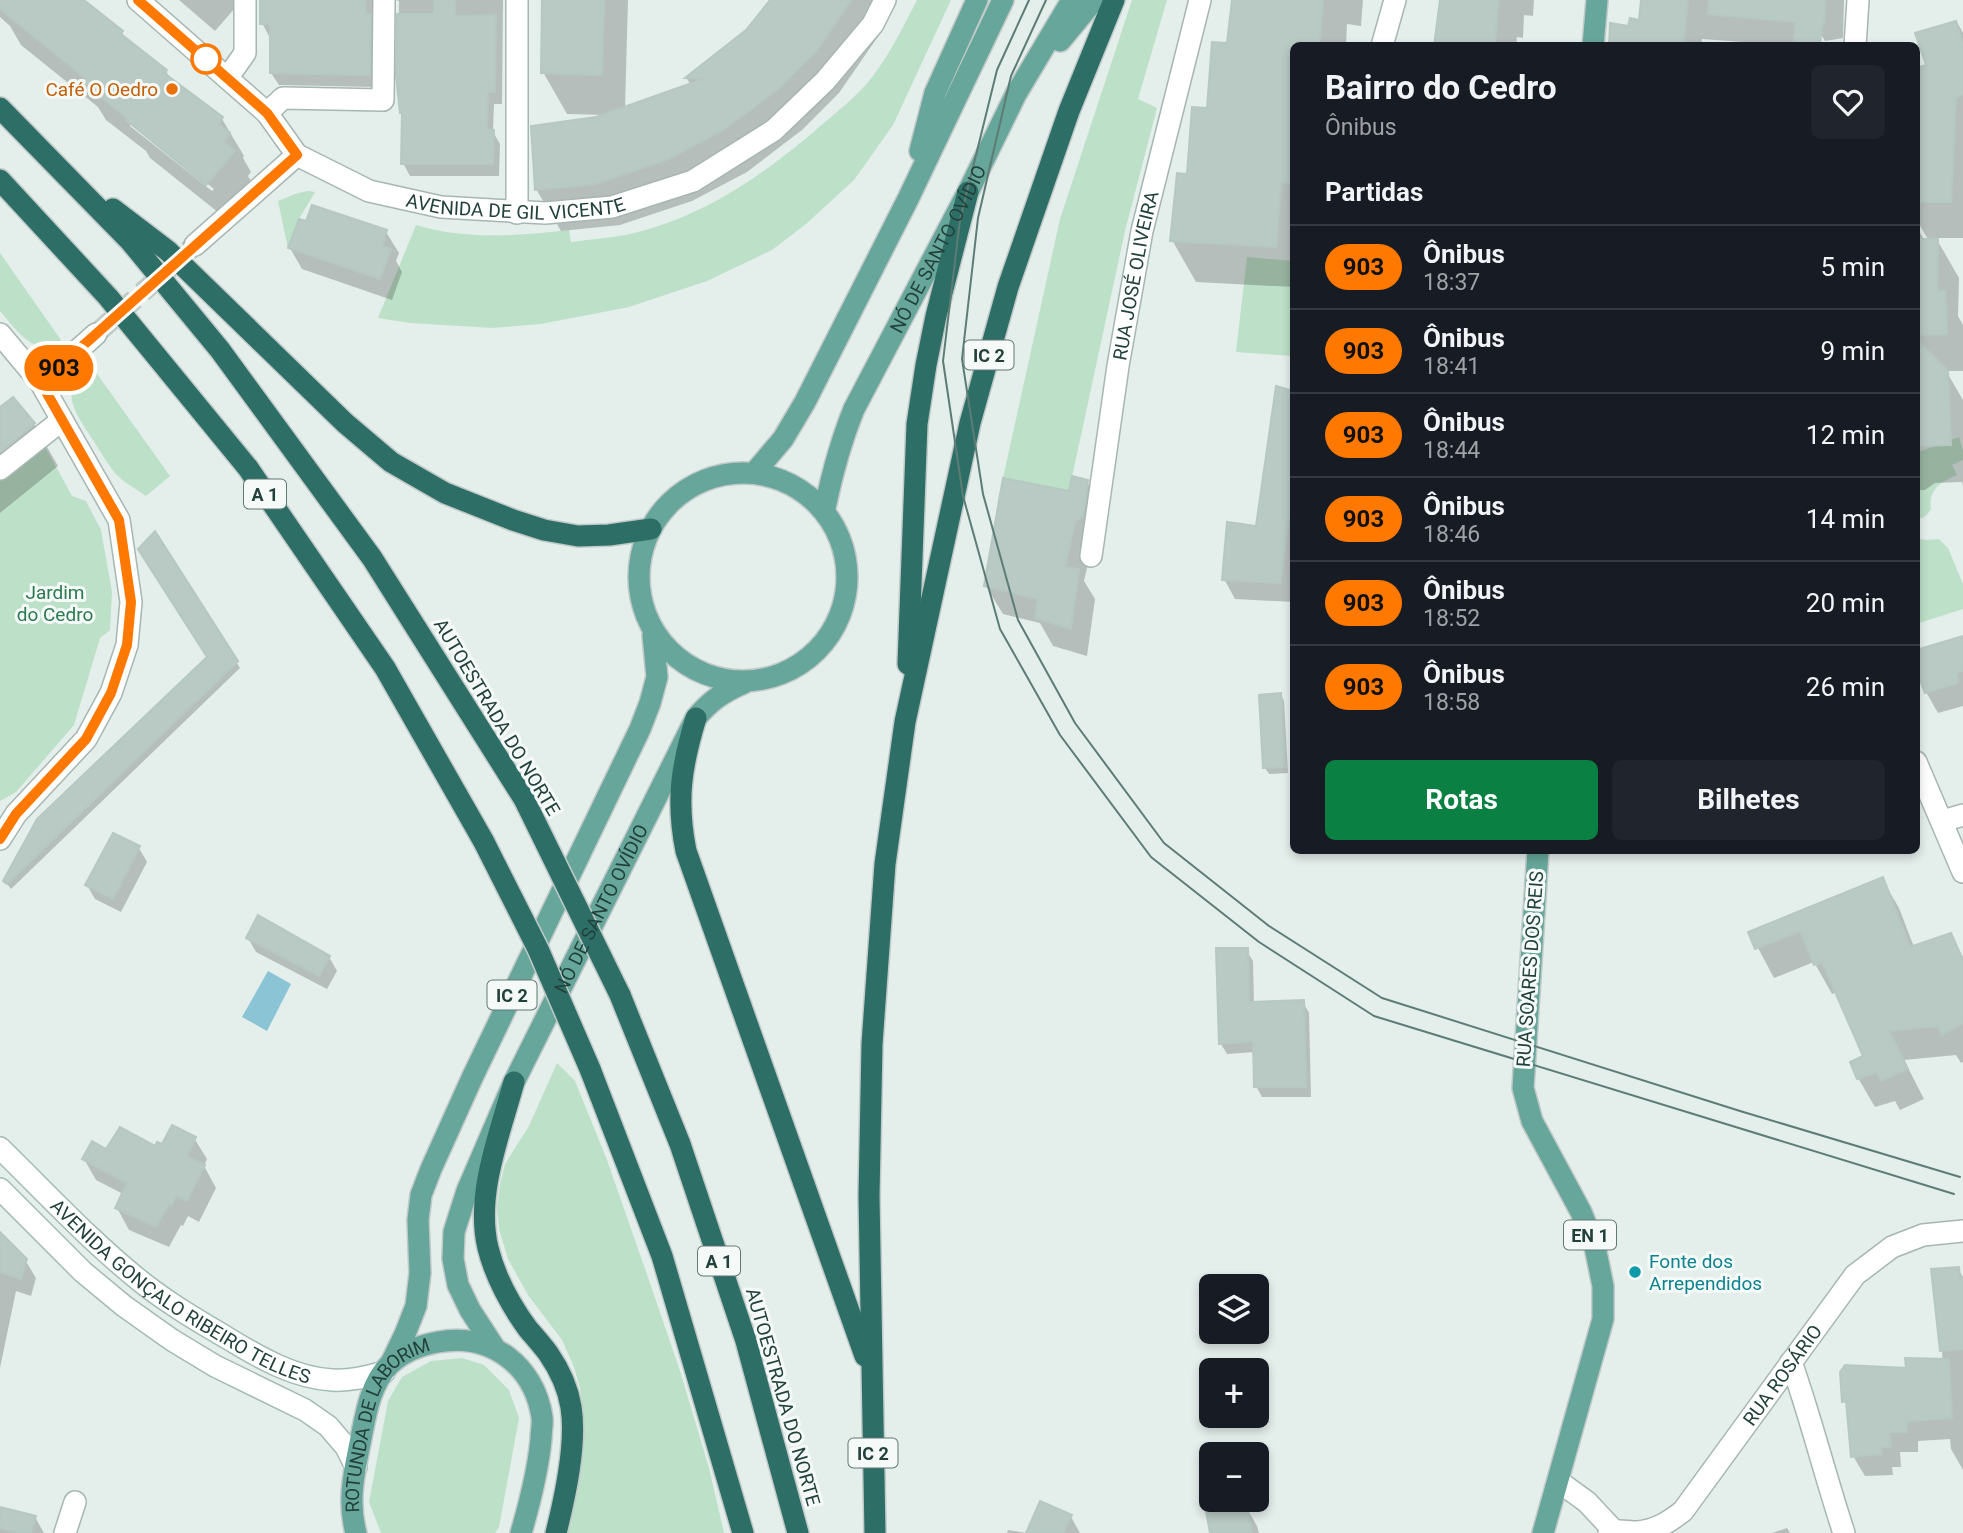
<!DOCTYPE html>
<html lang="pt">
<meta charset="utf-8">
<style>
body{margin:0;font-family:Roboto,sans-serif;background:#20242c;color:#f1f3f6;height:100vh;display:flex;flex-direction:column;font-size:26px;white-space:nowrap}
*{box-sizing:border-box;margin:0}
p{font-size:23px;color:#9ea1a6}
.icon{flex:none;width:38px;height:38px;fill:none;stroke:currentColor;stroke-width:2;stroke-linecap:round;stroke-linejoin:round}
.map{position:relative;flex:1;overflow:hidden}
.details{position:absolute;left:1290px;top:42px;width:630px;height:812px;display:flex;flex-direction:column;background:#171b24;border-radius:10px;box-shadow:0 4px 10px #0003}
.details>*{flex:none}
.badge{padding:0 14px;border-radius:23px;font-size:24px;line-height:46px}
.tools{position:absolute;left:1199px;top:1274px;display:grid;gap:14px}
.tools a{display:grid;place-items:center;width:70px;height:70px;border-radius:10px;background:#171b24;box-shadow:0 4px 10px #0003;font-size:35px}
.map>.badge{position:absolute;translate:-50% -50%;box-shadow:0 0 0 4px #fff}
h2{padding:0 35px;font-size:26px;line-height:63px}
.round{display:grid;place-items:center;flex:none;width:74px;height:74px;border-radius:10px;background:#20242c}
.summary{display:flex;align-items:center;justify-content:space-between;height:119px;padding:0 35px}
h1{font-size:33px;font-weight:700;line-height:52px}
.primary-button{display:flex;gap:14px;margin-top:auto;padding:14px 35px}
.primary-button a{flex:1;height:80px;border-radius:10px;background:#0b8043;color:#fff;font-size:28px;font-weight:700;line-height:80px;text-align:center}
.primary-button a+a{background:#20242c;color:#f1f3f6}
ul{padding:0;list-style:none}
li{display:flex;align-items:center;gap:21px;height:84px;padding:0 35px;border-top:2px solid #363941}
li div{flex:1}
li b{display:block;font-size:26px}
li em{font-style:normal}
li .badge{min-width:77px;font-weight:700;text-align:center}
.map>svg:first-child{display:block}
.green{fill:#bde0c9}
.water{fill:#8ac4d5}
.shadow{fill:#0003;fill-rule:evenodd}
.building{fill:#b9c9c4;stroke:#b6c8c2;stroke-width:2}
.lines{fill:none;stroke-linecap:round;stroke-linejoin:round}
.tertiary-tunnel{stroke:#bdcbc8;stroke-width:21;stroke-dasharray:21 10;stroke-linecap:butt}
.minor-casing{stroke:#a6b7b3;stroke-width:24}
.tertiary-casing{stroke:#a6b7b3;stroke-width:24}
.secondary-casing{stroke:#a2bbb4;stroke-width:24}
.primary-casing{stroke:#c1cac8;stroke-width:24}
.motorway-casing{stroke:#c1cac8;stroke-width:24}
.minor{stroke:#fff;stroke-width:21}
.tertiary{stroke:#fff;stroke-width:21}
.secondary{stroke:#fff;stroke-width:21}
.primary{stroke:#67a69a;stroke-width:21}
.motorway{stroke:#2d6f66;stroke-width:21}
.tram{stroke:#5d7c76;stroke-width:2}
.motorway-bridge-casing{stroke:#c1cac8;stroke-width:24;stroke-linecap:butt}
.motorway-bridge{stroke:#2d6f66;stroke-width:21}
.line-casing{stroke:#fff;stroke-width:16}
.line{stroke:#ff7900;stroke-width:10}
.stop-dot{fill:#fff;stroke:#ff7900;stroke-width:3.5}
.food-dot{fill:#e8710a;stroke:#f5faf8;stroke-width:2.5}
.culture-dot{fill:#0f9aa8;stroke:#f5faf8;stroke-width:2.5}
.labels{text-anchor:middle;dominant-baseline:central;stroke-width:6;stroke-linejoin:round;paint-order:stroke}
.shield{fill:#f5faf8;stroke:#617874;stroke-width:2}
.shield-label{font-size:18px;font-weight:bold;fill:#22413b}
.food-label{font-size:19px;fill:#c56008;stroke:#f5faf8;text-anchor:end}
.street-label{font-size:19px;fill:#22413b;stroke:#f5faf8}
.park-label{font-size:19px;fill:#2a7a4f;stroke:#f5faf8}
.culture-label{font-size:19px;fill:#0d838f;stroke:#f5faf8;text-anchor:start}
</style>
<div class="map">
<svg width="1963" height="1533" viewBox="0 0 1963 1533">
<rect width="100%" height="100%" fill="#e4eeeb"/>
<g class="green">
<path d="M917,0H951L893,125L854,180L806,224L772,250L707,281L629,307L541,324L493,328L410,323L378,318L416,225C465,240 518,236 569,230L571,242C592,239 614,238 634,233C708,215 769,171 825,122C844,106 864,90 878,69C893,48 905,23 917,0Z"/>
<polygon points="1132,0 1167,0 1138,99 1157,108 1125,231 1069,491 1003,478 1060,219"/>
<polygon points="308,191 315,192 299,219 288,248 278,201 295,194"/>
<path d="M0,253L61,340C35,360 16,329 0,311Z"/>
<polygon points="1247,257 1293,261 1293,356 1236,352"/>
<path d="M90,364L170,476L146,496C136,489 123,482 115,473C107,463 100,451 93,440C75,412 57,390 90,364Z"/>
<path d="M1959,437L1963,451V460L1952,465L1957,475C1941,482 1928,489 1931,509C1927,515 1924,520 1916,517V453Z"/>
<polygon points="44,445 72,496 86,501 101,530 112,592 110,630 100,638 74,725 16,792 0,801 0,481"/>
<polygon points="1916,538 1925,540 1939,539 1948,548 1963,584 1963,609 1916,624"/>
<polygon points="557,1063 575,1081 607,1160 651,1286 681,1374 709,1468 724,1533 563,1533 581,1451 583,1417 580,1388 574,1367 562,1340 528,1295 508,1259 499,1229 497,1208 500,1184 505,1164 529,1126"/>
<polygon points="462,1358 484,1365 509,1390 519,1418 499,1527 495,1533 381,1533 369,1502 388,1401 402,1377 431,1361"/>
</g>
<polygon class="water" points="268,971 291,984 267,1031 242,1017"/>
<g class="shadow">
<path d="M0,0H80L122,33L127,40L166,71L171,80L222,119L244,156L243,158L251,172L248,176L256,190L229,221L150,158L146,151L106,120L98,107L21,45L10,26L0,17ZM130,121L214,189L212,191L130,126Z"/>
<polygon points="179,0 242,0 215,31"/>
<polygon points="263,0 388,0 376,87 279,85 271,73 272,36 269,36 262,23"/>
<polygon points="396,0 503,0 502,104 494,104 493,132 500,144 499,176 410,176 403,163 403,116 401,112 398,76 399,1"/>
<polygon points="544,0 628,0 625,108 691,85 687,79 748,31 771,0 896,0 879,35 839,93 802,130 747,172 692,201 620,225 561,231 536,189 604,115 567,114 543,72"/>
<polygon points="1233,0 1363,0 1361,26 1347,24 1346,46 1293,46 1293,287 1196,282 1172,240 1188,175 1229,45"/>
<polygon points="1464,0 1534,0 1533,16 1524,15 1523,38 1517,37 1516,46 1436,46"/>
<polygon points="1642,0 1844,0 1843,38 1825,41 1819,31 1797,46 1702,39 1701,46 1610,46 1629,28 1641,22"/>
<polygon points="1957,22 1963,33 1963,238 1936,238 1959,278 1958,316 1963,325 1963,371 1946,371 1963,400 1963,486 1962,482 1935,483 1925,490 1916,490 1916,226 1925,241 1929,241 1916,219 1916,70 1928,67 1917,34"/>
<polygon points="386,232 399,253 396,261 402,272 392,300 302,269 290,248"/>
<polygon points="1278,388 1293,392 1293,602 1235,599 1224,579 1257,528"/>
<polygon points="0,410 34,424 58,466 0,513"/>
<polygon points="1087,482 1104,511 1091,551 1084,581 1095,599 1087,656 1053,646 1040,623 1003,614 986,586 1071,493"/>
<polygon points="155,534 240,668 11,889 5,881 209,657"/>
<polygon points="1963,638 1963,706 1938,713 1926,692"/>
<polygon points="1281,695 1284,701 1288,773 1269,774 1265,768"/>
<polygon points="139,848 147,862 121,912 95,899 87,885"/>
<polygon points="1882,879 1899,908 1914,947 1950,935 1963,957 1963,1062 1961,1063 1956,1055 1904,1060 1924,1099 1900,1110 1895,1101 1875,1107 1858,1078 1866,1057 1837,992 1832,994 1814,962 1774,978 1750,933"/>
<polygon points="248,938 329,957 337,971 327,989 256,952"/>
<polygon points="1246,950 1253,961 1254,1004 1303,1002 1309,1013 1311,1097 1262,1097 1256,1086 1255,1052 1227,1054 1221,1044"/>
<polygon points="194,1138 207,1159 204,1166 216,1188 199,1222 188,1216 183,1226 181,1225 169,1247 129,1230 117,1208 123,1194 96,1180 84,1159 107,1151 156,1148"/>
<polygon points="0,1234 25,1260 36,1278 31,1296 16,1291 0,1368"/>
<polygon points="1958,1269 1963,1277 1963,1470 1951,1449 1950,1439 1918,1441 1918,1452 1900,1452 1901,1467 1892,1467 1893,1475 1865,1476 1853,1456 1849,1409 1844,1401 1908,1370 1943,1361 1933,1271"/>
<polygon points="1245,1505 1257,1526 1259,1533 1212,1533"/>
<polygon points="0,1509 35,1517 44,1533 0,1533"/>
<polygon points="1071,1517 1080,1533 1028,1533"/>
<polygon points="1787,1528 1790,1533 1772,1533"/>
<polygon points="1008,1530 1027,1533 1007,1533"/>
</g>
<g class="building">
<polygon points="0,0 84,0 123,31 121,34 167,70 164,73 223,117 219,124 230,133 224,142 235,151 206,185 126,120 127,118 82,82 85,78 0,9"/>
<polygon points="260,0 365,0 366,14 371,14 370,75 270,73 270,24 260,24"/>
<polygon points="434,0 455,0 455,16 496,15 495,92 488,92 487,129 494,130 493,164 401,164 402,113 400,113 396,76 397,14 434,14"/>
<polygon points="542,0 604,0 602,75 541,73"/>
<polygon points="770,0 851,0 817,50 778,89 723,130 668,159 595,184 535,190 531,126 596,117 703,79 685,78 746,30"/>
<polygon points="1232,0 1323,0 1319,46 1293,46 1293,183 1281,182 1276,247 1170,241 1177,173 1187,174 1192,107 1207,108 1212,42 1227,43"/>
<polygon points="1440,0 1498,0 1495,46 1434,46"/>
<polygon points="1641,0 1688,0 1683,46 1609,46 1610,23 1628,26 1630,18 1639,20"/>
<polygon points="1709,0 1825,0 1824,24 1822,24 1820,46 1793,46 1796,22 1708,14"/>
<polygon points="1956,21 1963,46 1963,94 1956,97 1951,202 1916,202 1916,68 1926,65 1915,33"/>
<polygon points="312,205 387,230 382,246 391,249 380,279 288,248 299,219 306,221"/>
<polygon points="1916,239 1938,239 1937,291 1945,291 1947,334 1916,335"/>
<polygon points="1916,339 1948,371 1951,445 1916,446"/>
<polygon points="1276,386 1293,391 1293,515 1289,515 1280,583 1222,580 1227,522 1256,526"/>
<polygon points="13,397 35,423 0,452 0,407"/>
<polygon points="1072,476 1088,480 1083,516 1075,522 1065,567 1079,569 1071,629 1035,618 1038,599 984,586 1003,478 1069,491"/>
<polygon points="155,531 238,661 7,884 3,881 37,819 207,657 138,549"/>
<polygon points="1963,636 1963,671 1957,673 1958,683 1925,693 1916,670 1916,650"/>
<polygon points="1281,693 1286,767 1263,768 1259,695"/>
<polygon points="113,833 140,846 113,899 85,885"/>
<polygon points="1883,877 1910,947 1951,933 1963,960 1963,1023 1942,1035 1938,1026 1889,1031 1908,1069 1881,1081 1877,1072 1857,1079 1850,1062 1863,1056 1822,962 1814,965 1800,931 1755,949 1748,932"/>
<polygon points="258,915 330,956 319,976 246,938"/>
<polygon points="1216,948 1248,948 1249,1002 1304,1000 1306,1087 1254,1087 1253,1041 1219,1044"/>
<polygon points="172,1125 196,1137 187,1156 205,1165 187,1201 176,1196 171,1206 169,1204 156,1227 115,1208 127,1183 82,1159 92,1141 106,1149 120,1127 155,1146 157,1142 162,1144"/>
<polygon points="0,1232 27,1259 21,1279 0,1272"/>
<polygon points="1959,1267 1960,1278 1963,1278 1963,1349 1940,1351 1931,1269"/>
<polygon points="1905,1358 1949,1359 1952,1418 1907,1421 1907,1432 1889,1432 1891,1447 1881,1447 1882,1454 1851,1457 1846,1401 1842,1402 1840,1372 1845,1365 1906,1368"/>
<polygon points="1040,1501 1072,1515 1063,1533 1026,1533"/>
<polygon points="1246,1503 1252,1533 1210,1533 1206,1511"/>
<polygon points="0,1507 36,1516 31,1533 20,1533 0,1528"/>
</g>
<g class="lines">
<polyline class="tertiary-tunnel" points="96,334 195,245"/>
<defs>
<g id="minor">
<polyline points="517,0 517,213"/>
<polyline points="1382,46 1395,0"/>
<polyline points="1855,46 1858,0"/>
<polyline points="228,77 245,53 245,0"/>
<polyline points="267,113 283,98 383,100 384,0"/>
<polyline points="0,334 41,383"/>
<polyline points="0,469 62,420"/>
<path id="s1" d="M1091,556L1118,366L1142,231L1200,0"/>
<polyline points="1916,762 1963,872"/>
<polyline points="1942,821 1963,815"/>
<path d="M1791,1362C1811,1418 1825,1476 1844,1533"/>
<polyline points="1558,1481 1587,1502 1614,1531"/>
<polyline points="65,1533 75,1502"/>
<path id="s2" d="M1609,1533C1618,1529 1627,1532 1637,1532C1655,1531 1669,1522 1683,1511L1855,1275L1892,1247L1923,1235L1963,1231"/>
</g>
<g id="tertiary">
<path id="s3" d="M138,0L267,113L297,155L369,191L441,207L545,213L612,207L693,181L774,130L825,81L873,24L885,0"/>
<polyline points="195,245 297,155"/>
<polyline points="0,839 16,814 86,739 111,693 127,645 131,602 119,520 41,383 96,334"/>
</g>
<g id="secondary">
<path id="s4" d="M0,1148C47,1194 92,1243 144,1284C171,1305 200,1322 229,1339C260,1358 295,1378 332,1380C350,1381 366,1377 384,1372"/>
<polyline points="0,1189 83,1272 124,1306 172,1340 215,1366 305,1410 328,1426 346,1447 356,1467"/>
</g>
<g id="primary">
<polyline points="1060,41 1094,0"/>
<polyline points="1593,46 1597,0"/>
<polyline points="920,151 935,93 977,0"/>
<polyline points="755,472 783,439 805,402 908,199 1003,0"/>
<circle cx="743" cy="577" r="104"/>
<path id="s5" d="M825,508C832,474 841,441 854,409L968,192L1016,94L1072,0"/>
<polyline points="1538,850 1523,1088 1532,1121 1581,1212 1595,1247 1603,1286 1603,1319 1543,1533"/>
<path id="s6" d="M494,1347L470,1310L458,1285L453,1259L454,1232L467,1191L514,1082L696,718C710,701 723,692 744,683"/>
<polyline points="391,1363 405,1334 416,1306 420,1273 418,1220 421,1195 431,1169 472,1078 640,729 650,703 657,677 653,635"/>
<path id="s7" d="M356,1533C348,1504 353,1477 359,1448C365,1420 368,1386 390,1364C403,1352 421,1345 438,1342C490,1332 534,1365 542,1417C543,1424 541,1432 541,1439C538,1471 530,1502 521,1533"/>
</g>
<g id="motorway">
<polyline points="0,108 131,242 220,350 372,558 524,799"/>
<polyline points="0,180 108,297 248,468 385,668 484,842"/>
<polyline points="113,209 168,251 345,423 391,462 445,493 513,520 544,530 578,536 609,535 651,529"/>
<polyline points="908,664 917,424 926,365 936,316 968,192"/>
<path d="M696,718C681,767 676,801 686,851L865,1356"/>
<polyline points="620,995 680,1144 746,1341 798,1533"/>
<polyline points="590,1069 662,1256 743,1533"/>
<path d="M514,1082C500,1134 475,1194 488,1248C495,1276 511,1306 528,1329C535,1337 542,1345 548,1353C559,1369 568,1388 571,1407C577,1444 565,1497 556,1533"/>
<polyline points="875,1533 869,1196 872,1044 885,864 905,722 970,423 1008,287 1069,111 1114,0"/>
</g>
</defs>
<use href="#minor" class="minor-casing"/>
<use href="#tertiary" class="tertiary-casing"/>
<use href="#secondary" class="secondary-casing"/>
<use href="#primary" class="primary-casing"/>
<use href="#motorway" class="motorway-casing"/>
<use href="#minor" class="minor"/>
<use href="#tertiary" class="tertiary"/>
<use href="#secondary" class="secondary"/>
<use href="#primary" class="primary"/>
<use href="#motorway" class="motorway"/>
<g class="tram">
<polyline points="1029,0 997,70 960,220 943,361 963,496 1000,629 1060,735 1151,857 1259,942 1374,1016 1954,1194"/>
<polyline points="1046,0 1011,76 978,218 962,359 983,494 1018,620 1075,723 1164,843 1269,926 1382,998 1740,1111 1960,1177"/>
</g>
<defs>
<g id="motorway-bridge">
<polyline points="524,799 620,995"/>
<polyline points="484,842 538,949 590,1069"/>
</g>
</defs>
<use href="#motorway-bridge" class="motorway-bridge-casing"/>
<use href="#motorway-bridge" class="motorway-bridge"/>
</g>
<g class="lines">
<defs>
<polyline id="line" points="0,839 16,814 86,739 111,693 127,645 131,602 119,520 41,383 297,155 267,113 138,0"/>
</defs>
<use href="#line" class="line-casing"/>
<use href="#line" class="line"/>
</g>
<circle class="stop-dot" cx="206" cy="59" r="14"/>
<circle class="food-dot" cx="172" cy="89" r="7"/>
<circle class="culture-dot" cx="1635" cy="1272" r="7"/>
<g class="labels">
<g class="shield">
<rect x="964.5" y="340.5" width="49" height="29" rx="5"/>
<rect x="244" y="479.5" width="42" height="29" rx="5"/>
<rect x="487.5" y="980.5" width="49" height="29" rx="5"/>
<rect x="1564" y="1220.5" width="52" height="29" rx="5"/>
<rect x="698" y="1246.5" width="42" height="29" rx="5"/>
<rect x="848.5" y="1438.5" width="49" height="29" rx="5"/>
</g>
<g class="shield-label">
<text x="989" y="355">IC 2</text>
<text x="265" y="494">A 1</text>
<text x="512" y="995">IC 2</text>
<text x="1590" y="1235">EN 1</text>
<text x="719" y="1261">A 1</text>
<text x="873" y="1453">IC 2</text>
</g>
<g class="food-label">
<text x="158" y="89">Café O Oedro</text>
</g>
<g class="street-label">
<text stroke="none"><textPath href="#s3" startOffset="452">AVENIDA DE GIL VICENTE</textPath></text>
<text stroke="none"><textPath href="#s5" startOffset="284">NÓ DE SANTO OVÍDIO</textPath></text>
<text stroke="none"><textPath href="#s1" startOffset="284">RUA JOSÉ OLIVEIRA</textPath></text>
<text transform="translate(497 717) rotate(59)">AUTOESTRADA DO NORTE</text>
<text stroke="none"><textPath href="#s6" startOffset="481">NÓ DE SANTO OVÍDIO</textPath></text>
<text transform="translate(1530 969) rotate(-86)">RUA SOARES DOS REIS</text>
<text stroke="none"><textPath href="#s4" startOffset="233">AVENIDA GONÇALO RIBEIRO TELLES</textPath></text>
<text stroke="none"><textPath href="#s2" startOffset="248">RUA ROSÁRIO</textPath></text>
<text transform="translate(783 1397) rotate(74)">AUTOESTRADA DO NORTE</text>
<text stroke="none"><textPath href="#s7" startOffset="121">ROTUNDA DE LABORIM</textPath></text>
</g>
<g class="park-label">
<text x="55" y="592">Jardim<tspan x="55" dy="22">do Cedro</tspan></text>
</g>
<g class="culture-label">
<text x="1649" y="1261">Fonte dos<tspan x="1649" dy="22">Arrependidos</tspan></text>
</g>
</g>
</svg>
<div class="tools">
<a><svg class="icon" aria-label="layers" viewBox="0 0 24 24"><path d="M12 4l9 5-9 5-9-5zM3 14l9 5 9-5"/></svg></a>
<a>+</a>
<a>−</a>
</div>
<b class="badge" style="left:59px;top:368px;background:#ff7900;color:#111">903</b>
<section class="details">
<div class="summary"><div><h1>Bairro do Cedro</h1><p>Ônibus</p></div><a class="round"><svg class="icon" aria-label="heart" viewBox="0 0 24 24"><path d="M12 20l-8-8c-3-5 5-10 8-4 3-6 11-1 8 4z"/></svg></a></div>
<h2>Partidas</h2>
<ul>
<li><span class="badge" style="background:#ff7900;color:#111">903</span><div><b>Ônibus</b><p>18:37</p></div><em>5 min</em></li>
<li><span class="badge" style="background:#ff7900;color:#111">903</span><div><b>Ônibus</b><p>18:41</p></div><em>9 min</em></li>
<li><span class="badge" style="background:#ff7900;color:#111">903</span><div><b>Ônibus</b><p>18:44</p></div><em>12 min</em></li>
<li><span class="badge" style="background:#ff7900;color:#111">903</span><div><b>Ônibus</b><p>18:46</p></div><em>14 min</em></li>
<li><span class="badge" style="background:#ff7900;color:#111">903</span><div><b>Ônibus</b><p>18:52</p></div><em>20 min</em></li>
<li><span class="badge" style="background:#ff7900;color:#111">903</span><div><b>Ônibus</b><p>18:58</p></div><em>26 min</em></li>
</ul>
<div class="primary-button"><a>Rotas</a><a>Bilhetes</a></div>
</section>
</div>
